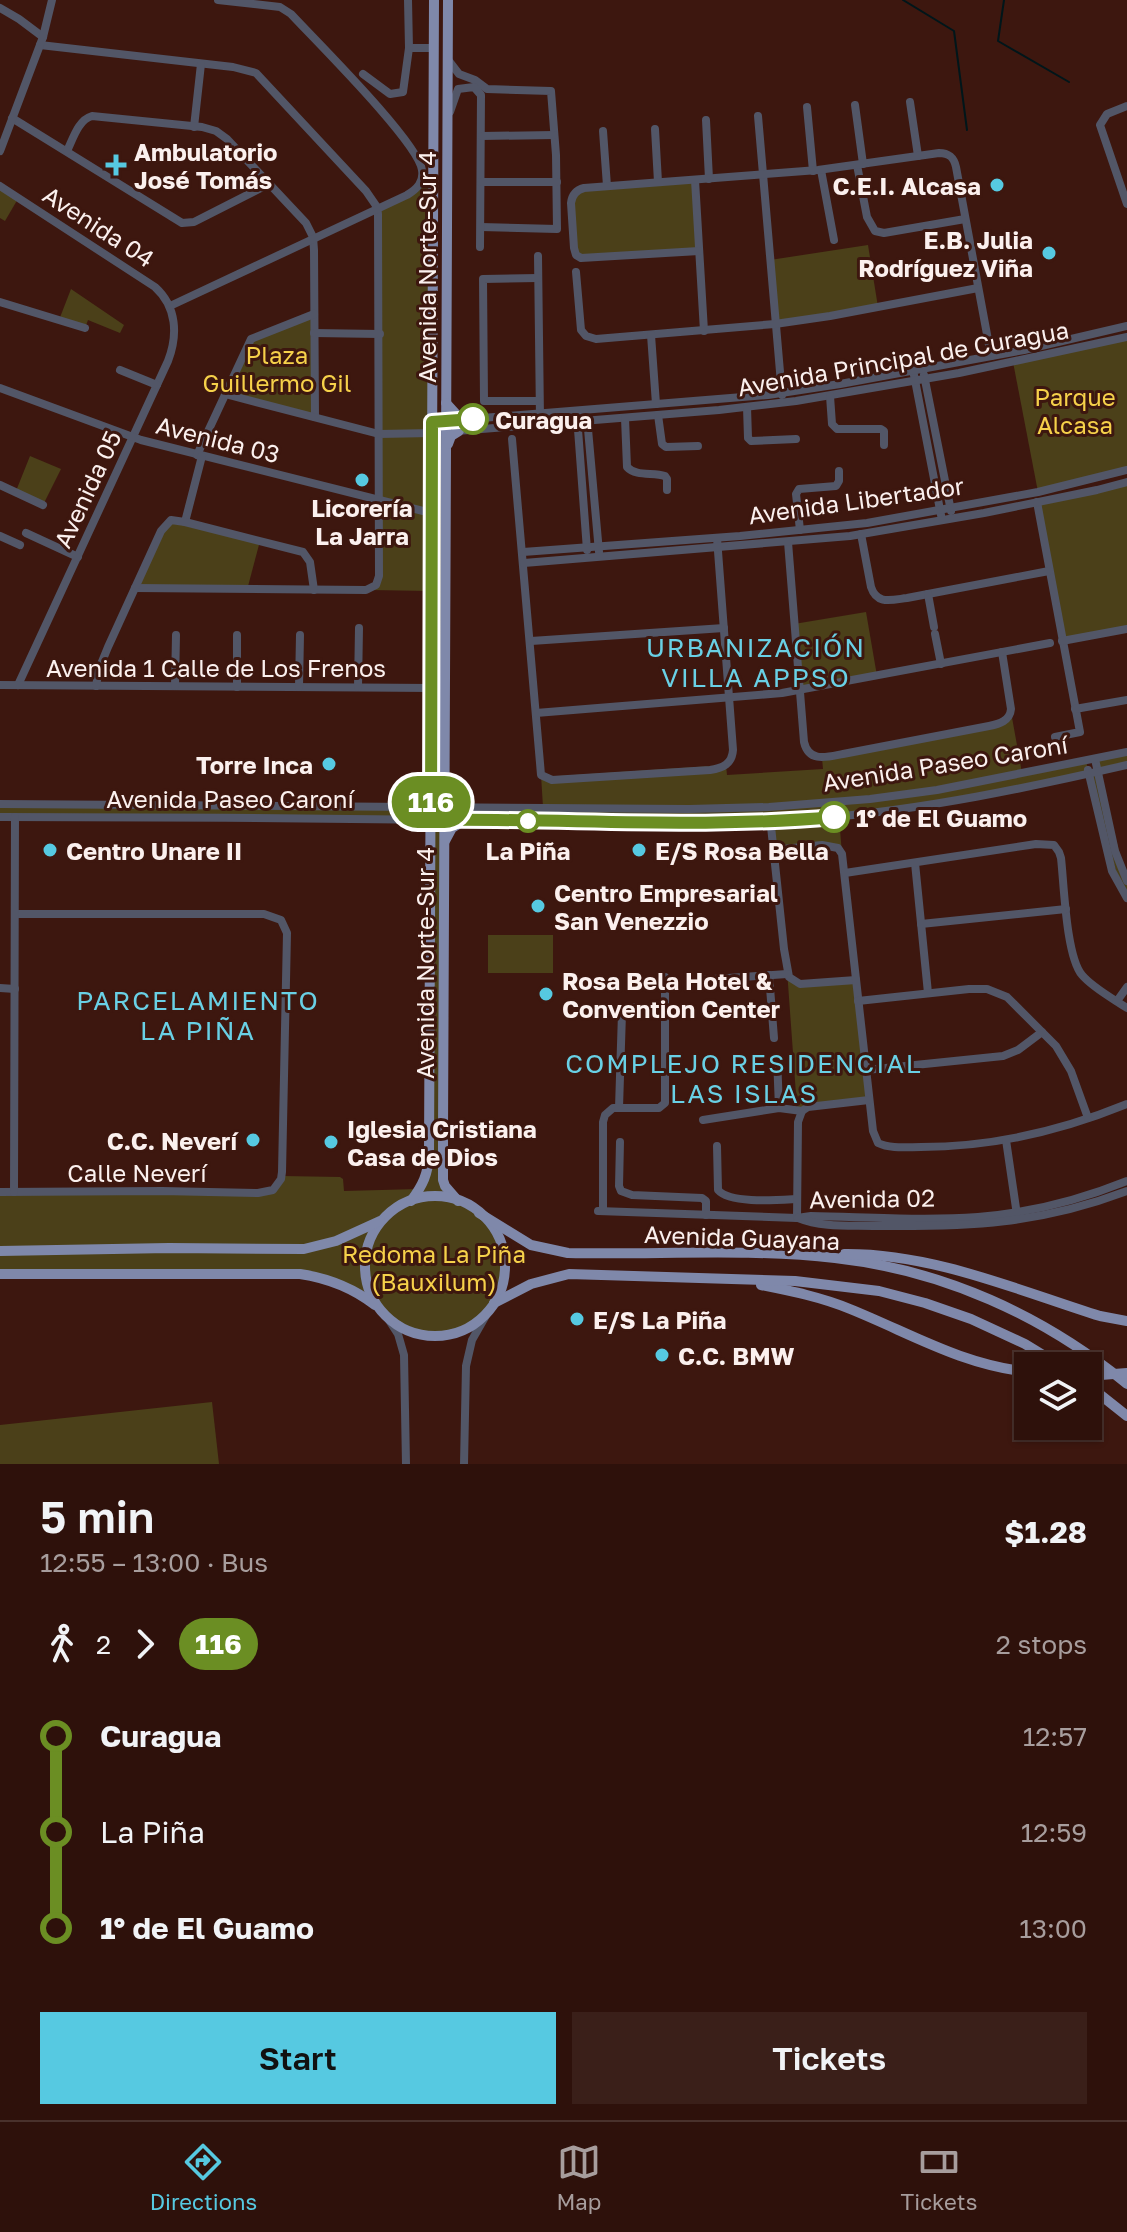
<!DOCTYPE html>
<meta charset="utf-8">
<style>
body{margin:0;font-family:"Golos Text",sans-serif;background:#3a1f19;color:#f1f3f6;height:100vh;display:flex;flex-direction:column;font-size:30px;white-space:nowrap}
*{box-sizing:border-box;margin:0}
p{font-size:26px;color:#a79d9d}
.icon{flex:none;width:44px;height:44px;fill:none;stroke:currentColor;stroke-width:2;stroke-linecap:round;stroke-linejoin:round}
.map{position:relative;height:1464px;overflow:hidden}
.panel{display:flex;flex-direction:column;background:#2e110b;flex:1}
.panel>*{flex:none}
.badge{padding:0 16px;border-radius:26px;font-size:28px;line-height:52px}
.controls{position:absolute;left:1014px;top:1352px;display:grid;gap:16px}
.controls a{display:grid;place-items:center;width:88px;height:88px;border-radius:0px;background:#2e110b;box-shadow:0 2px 6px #0004,0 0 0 2px #49312c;font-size:40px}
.map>.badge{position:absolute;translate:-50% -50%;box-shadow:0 0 0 4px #fff}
.legs{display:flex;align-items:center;gap:12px;height:88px;padding:0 40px;font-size:26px}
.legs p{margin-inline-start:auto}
.overview{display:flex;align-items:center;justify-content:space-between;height:136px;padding:0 40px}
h1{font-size:44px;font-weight:600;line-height:60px}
.action{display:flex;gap:16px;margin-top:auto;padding:16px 40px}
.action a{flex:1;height:92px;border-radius:0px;background:#56c9e1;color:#111;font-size:32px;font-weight:600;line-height:92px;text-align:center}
.action a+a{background:#3a1f19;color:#f1f3f6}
ul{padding:0 40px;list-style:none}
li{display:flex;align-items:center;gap:28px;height:96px;font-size:30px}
li i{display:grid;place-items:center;width:12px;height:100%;margin:0 10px;background:currentColor}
li i::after{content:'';width:20px;height:20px;margin:-10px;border:6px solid;border-radius:50%;background:#2e110b}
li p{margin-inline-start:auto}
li:first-child i{background:linear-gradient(#0000 50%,currentColor 0)}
li:last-child i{background:linear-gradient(currentColor 50%,#0000 0)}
.menu{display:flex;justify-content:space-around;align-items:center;height:112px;border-top:2px solid #49312c;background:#2e110b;font-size:22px;color:#a79d9d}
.menu a{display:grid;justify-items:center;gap:4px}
.menu .current{color:#56c9e1}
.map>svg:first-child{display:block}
.green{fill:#4b4019}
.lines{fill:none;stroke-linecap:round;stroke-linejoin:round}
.stream{stroke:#00161a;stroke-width:2}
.minor{stroke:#525667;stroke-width:8}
.major{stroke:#7f88aa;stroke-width:10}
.major-bridge{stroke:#7f88aa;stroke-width:10}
.line-1-casing{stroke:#fff;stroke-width:18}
.line-1{stroke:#6b8e23;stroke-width:12}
.poi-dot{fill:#56c9e1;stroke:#3d170f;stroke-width:3}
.stop-1-dot{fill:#fff;stroke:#6b8e23;stroke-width:4}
.labels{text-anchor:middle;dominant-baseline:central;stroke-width:6;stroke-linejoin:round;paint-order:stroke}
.poi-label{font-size:24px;font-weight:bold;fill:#fbf0ee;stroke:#3d170f;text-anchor:start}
.street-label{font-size:24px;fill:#fbf0ee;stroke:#3d170f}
.park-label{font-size:24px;fill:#f6d14a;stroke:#3d170f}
.stop-label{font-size:24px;font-weight:bold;fill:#fbf0ee;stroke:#3d170f;text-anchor:start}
.neighbourhood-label{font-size:26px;letter-spacing:2px;fill:#69d0e5;stroke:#3d170f}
</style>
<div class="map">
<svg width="1127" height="1464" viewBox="0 0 1127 1464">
<rect width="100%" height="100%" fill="#3d170f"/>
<g class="green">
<polygon points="433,177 432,432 445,432 445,808 543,807 541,775 543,777 726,765 727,775 823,769 822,758 989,726 1011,712 1022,773 1086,761 1089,773 1098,771 1095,759 1127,752 1127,765 1098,771 1127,881 1127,898 1121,889 1089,774 839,817 842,854 838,848 773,850 770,822 445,820 444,1180 458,1201 479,1213 491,1225 500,1243 505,1262 503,1282 495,1303 475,1324 453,1334 425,1336 404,1329 371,1305 315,1276 0,1274 0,1192 266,1192 282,1176 340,1177 343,1179 344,1191 419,1189 424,1183 431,820 0,817 0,804 431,807 431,591 370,590 376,585 377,207 407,195 421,182"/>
<polygon points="695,180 699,251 586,259 574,252 571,203 577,190"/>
<polygon points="0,186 19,197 5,221 0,218"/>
<polygon points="868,245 878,307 775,324 770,260"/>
<polygon points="71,289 124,325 120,333 88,320 85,328 59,320"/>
<polygon points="314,314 315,417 225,394 248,343"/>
<polygon points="1127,337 1127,470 1038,492 1013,362"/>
<polygon points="30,456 61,469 43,505 16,491"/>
<polygon points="1127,482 1127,629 1062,641 1037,502"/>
<polygon points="168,521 260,541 247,590 135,588"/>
<polygon points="866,612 877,676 799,690 794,624"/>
<rect x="488" y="935" width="65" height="38"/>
<polygon points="787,970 794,982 856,980 869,1100 808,1107 798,1122"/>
<polygon points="212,1402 219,1464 0,1464 0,1425"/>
</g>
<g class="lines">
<g class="stream">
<polyline points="903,0 954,31 967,130"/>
<polyline points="1004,0 998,41 1069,82"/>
</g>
<g class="minor">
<polyline points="0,8 19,19 43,37"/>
<polyline points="40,45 233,67 256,73 366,191 377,207 378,214 379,576 376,585 366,590 135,588"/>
<polyline points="409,48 434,48"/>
<polyline points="449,61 459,74 475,80 487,89 551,91 556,155 557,229 481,227"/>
<polyline points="363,74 390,94 403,92 409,48 408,0"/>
<polyline points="910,102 918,156"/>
<polyline points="855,105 863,164"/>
<polyline points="1127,106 1107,114 1100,125 1127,204"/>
<polyline points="807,107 813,171"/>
<polyline points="450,112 458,89 474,87 481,95 480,247"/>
<polyline points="758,116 782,395"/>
<polyline points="12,118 182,223 194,222 269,184"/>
<polyline points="706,120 709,179"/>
<polyline points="194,127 201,64"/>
<polyline points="655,129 658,182"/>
<polyline points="603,131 607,186"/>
<polyline points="482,136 554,135"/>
<polyline points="0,151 43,37 52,0"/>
<path d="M67,151C73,139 78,120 92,116L202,127L216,131L227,139L306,223L313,237L314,250L315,417"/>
<polyline points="857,165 867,217 875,231 884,233 965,219"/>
<polyline points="821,170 834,240"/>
<polyline points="695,180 704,331"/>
<polyline points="481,182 557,182"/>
<path d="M0,186L155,287C177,307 178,335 168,361L18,685"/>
<path d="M699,251L581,258L576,255L574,248L571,203C572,195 576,190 584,188L818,170L939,153C950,153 954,158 956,167L991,356"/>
<polyline points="538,256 540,419"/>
<polyline points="576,272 581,330 586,336 596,339 775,324 830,316 978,288"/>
<polyline points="538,278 483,279 484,401 539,401"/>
<polyline points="0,302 85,328"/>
<path d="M170,306L407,195C417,189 424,182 422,170C418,142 316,41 291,14L280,7L218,0"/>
<polyline points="314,333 380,334"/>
<polyline points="651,335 656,404"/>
<polyline points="120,370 157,385"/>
<polyline points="914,375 941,515"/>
<polyline points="924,375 951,511"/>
<polyline points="0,388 141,440 431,513"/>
<polyline points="225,394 379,434 432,433 719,410 796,401 959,373 1127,337"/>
<polyline points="830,396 832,424 837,429 881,429 884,431 884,445"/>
<polyline points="747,407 748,438 751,441 796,439"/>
<polyline points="658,415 662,444 666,447 698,446"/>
<polyline points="577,416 587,550"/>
<polyline points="587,418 599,552"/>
<path d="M625,418L627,467C636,477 653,472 665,476L667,479V490"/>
<polyline points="432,422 768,395 840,384 1024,350 1127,326"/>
<path d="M512,439L540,763L541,775L552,780L710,770C723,768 732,764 733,750L717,538"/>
<polyline points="197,455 251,339 314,314"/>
<polyline points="0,485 43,505"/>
<polyline points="1037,502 1080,732 1055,737"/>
<polyline points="185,522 202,456"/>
<polyline points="800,530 796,494 799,489 836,486 839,481 839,471"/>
<polyline points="26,533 78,557"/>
<path d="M861,534L871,587C877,605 891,600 907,598L1049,571"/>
<polyline points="0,536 20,545"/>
<path d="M788,542L804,742C809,763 827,757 843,754L989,726C999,724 1010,721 1011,709L1002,652"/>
<polyline points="523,552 740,536 867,523 1038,492 1127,470"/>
<polyline points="524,563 850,536 984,513 1097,490 1127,482"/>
<polyline points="928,594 934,627"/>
<polyline points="935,634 941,664"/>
<polyline points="531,641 724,628"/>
<polyline points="1062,641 1127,629"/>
<polyline points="0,685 432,688"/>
<polyline points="96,686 99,669 108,647 161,531 171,520 185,522 303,552 310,562 314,590"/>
<polyline points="175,686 176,635"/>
<polyline points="237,687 237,635"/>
<polyline points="299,687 300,635"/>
<polyline points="358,687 359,628"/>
<polyline points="1075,709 1127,700"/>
<polyline points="536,713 782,693 1050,643"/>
<polyline points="1095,759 1115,851 1127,881"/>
<polyline points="1088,770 1112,871 1127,898"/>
<polyline points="0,804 689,809 769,807 870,799 937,790 1127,752"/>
<path d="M0,817C149,817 299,818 448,820C573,821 698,829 823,818C926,809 1027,788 1127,765"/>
<polyline points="770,817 784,949 789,977 800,984 856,980"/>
<path d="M773,850L822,845L838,848L842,854L873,1131L878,1143C890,1149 907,1147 921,1147C993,1147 1061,1131 1127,1104"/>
<polyline points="915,863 928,993"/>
<path d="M845,873L1036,844L1054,845L1059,852L1061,858C1064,884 1066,956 1082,975C1093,988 1112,998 1127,1008"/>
<polyline points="921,924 1066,909"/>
<polyline points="769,975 774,1038"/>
<polyline points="699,980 787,974"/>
<polyline points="0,988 15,989"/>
<polyline points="858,1001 969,989 987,989 1007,997 1056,1046 1071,1071 1088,1118"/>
<polyline points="1117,1001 1127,987"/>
<polyline points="777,1057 779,1108"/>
<polyline points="866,1070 1003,1056 1018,1050 1042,1032"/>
<polyline points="619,1108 622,1013 628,1007 665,1007"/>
<polyline points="703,1120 779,1108 802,1111 808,1107 869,1100"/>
<polyline points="1006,1140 1017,1215"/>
<polyline points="620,1142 619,1186 621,1191 632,1195 702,1198 706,1201 706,1215"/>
<path d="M717,1146L718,1190C730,1204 778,1200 797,1199"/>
<polyline points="0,1192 162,1191 258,1193 273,1190 281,1179 282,1172 287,933 281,920 264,914 16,914"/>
<polyline points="14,1192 15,817"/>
<path d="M598,1211L797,1218L811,1216C866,1217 923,1221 978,1217C1028,1213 1080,1200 1127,1181"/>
<polyline points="603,1211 603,1122 605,1115 613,1108 659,1108 665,1103 665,977"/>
<polyline points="797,1218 798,1122 802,1111"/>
<path d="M798,1218C823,1228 851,1225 877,1226C969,1227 1040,1224 1127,1191"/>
<polyline points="387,1317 398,1334 404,1355 406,1464"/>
<polyline points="464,1464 466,1366 472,1340 488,1312"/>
</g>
<g class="major">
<polyline points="448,0 443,1134 443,1180 445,1186 458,1201"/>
<polyline points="446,403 456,414 466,420"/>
<polyline points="448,444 451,436 459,431"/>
<polyline points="445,788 452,800 466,808"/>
<polyline points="415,807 425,803 430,795"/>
<polyline points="445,841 452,828 465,820"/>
<circle cx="435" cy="1266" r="70"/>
<path d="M411,1201C423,1185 428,1174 429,1155L434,0"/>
<path d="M479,1213L531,1245L568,1253C657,1255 747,1248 835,1258C943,1270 1043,1315 1127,1384"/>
<polyline points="0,1251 169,1248 304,1249 336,1241 380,1221"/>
<path d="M844,1254C932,1253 1017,1290 1100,1316L1127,1321"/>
<path d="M0,1274H300C327,1278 353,1288 375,1305"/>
<path d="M761,1285C791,1291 821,1297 850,1309C912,1334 960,1364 1028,1372"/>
<polyline points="494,1303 531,1284 569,1274 795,1281 879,1291 925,1303 971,1319 1025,1344 1061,1366"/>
<polyline points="1088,1385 1127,1416"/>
</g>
<polyline class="major-bridge" points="1088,1376 1127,1373"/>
</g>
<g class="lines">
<defs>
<path id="line-1" d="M473,419L432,422L431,820C566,818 700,829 834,817"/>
</defs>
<use href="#line-1" class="line-1-casing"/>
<use href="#line-1" class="line-1"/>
</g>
<g class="poi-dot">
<path d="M112 153h8v8h8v8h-8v8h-8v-8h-8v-8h8z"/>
<circle cx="997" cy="185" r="8"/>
<circle cx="1049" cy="253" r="8"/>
<circle cx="362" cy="480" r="8"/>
<circle cx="329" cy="764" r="8"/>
<circle cx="50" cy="850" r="8"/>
<circle cx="639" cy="850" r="8"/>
<circle cx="538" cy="906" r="8"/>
<circle cx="546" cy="994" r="8"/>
<circle cx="253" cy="1140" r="8"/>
<circle cx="331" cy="1142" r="8"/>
<circle cx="577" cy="1319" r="8"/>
<circle cx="662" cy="1355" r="8"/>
</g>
<g class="stop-1-dot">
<circle cx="473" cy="419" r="14"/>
<circle cx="834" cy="817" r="14"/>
<circle cx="528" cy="821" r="10"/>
</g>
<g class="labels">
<g class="poi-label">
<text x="134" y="151">Ambulatorio<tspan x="134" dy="28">José Tomás</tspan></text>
<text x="981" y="185" text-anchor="end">C.E.I. Alcasa</text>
<text x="1033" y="239" text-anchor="end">E.B. Julia<tspan x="1033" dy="28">Rodríguez Viña</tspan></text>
<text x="362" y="507" text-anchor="middle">Licorería<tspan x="362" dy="28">La Jarra</tspan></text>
<text x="313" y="764" text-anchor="end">Torre Inca</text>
<text x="66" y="850">Centro Unare II</text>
<text x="655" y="850">E/S Rosa Bella</text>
<text x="554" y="892">Centro Empresarial<tspan x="554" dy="28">San Venezzio</tspan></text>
<text x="562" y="980">Rosa Bela Hotel &amp;<tspan x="562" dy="28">Convention Center</tspan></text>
<text x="347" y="1128">Iglesia Cristiana<tspan x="347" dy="28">Casa de Dios</tspan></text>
<text x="237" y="1140" text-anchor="end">C.C. Neverí</text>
<text x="593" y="1319">E/S La Piña</text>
<text x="678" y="1355">C.C. BMW</text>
</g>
<g class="street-label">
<text transform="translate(99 226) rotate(33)">Avenida 04</text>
<text transform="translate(426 267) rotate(-90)">Avenida Norte-Sur 4</text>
<text transform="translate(903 358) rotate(-10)">Avenida Principal de Curagua</text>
<text transform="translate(218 439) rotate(14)">Avenida 03</text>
<text transform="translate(87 489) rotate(-65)">Avenida 05</text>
<text transform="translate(856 500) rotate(-8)">Avenida Libertador</text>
<text x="216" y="667">Avenida 1 Calle de Los Frenos</text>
<text transform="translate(945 763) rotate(-9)">Avenida Paseo Caroní</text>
<text x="230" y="798">Avenida Paseo Caroní</text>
<text transform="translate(424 963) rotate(-90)">Avenida Norte-Sur 4</text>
<text x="137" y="1172">Calle Neverí</text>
<text transform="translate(872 1198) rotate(-1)">Avenida 02</text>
<text transform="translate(742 1237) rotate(2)">Avenida Guayana</text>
</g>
<g class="park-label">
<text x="277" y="354">Plaza<tspan x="277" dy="28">Guillermo Gil</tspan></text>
<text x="1075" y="396">Parque<tspan x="1075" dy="28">Alcasa</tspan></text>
<text x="434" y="1253">Redoma La Piña<tspan x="434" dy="28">(Bauxilum)</tspan></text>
</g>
<g class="stop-label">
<text x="495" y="419">Curagua</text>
<text x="856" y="817">1° de El Guamo</text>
<text x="528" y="850" text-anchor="middle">La Piña</text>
</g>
<g class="neighbourhood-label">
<text x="756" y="647">URBANIZACIÓN<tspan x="756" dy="30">VILLA APPSO</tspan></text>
<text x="198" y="1000">PARCELAMIENTO<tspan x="198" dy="30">LA PIÑA</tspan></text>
<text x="744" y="1063">COMPLEJO RESIDENCIAL<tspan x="744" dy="30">LAS ISLAS</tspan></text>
</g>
</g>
</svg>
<div class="controls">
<a><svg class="icon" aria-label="layers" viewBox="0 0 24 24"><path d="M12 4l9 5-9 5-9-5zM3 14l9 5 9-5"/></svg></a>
</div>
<b class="badge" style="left:431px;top:802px;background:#6b8e23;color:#fff">116</b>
</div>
<section class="panel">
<div class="overview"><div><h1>5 min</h1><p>12:55 – 13:00 · Bus</p></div><b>$1.28</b></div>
<div class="legs"><svg class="icon" aria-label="walk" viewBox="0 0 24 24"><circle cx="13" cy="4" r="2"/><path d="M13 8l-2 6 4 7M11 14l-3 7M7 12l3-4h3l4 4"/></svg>2<svg class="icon" aria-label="forward" viewBox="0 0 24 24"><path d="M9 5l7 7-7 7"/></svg><b class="badge" style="background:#6b8e23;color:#fff">116</b><p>2 stops</p></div>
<ul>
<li><i style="color:#6b8e23"></i><b>Curagua</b><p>12:57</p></li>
<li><i style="color:#6b8e23"></i><span>La Piña</span><p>12:59</p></li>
<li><i style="color:#6b8e23"></i><b>1° de El Guamo</b><p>13:00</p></li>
</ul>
<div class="action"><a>Start</a><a>Tickets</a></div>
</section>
<nav class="menu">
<a class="current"><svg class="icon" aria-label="directions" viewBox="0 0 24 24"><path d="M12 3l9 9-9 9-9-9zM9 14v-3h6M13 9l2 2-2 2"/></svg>Directions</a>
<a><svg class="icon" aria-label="map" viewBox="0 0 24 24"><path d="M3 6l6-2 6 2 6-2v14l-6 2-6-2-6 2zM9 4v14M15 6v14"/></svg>Map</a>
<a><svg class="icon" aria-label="tickets" viewBox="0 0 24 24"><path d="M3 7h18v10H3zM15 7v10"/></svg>Tickets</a>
</nav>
